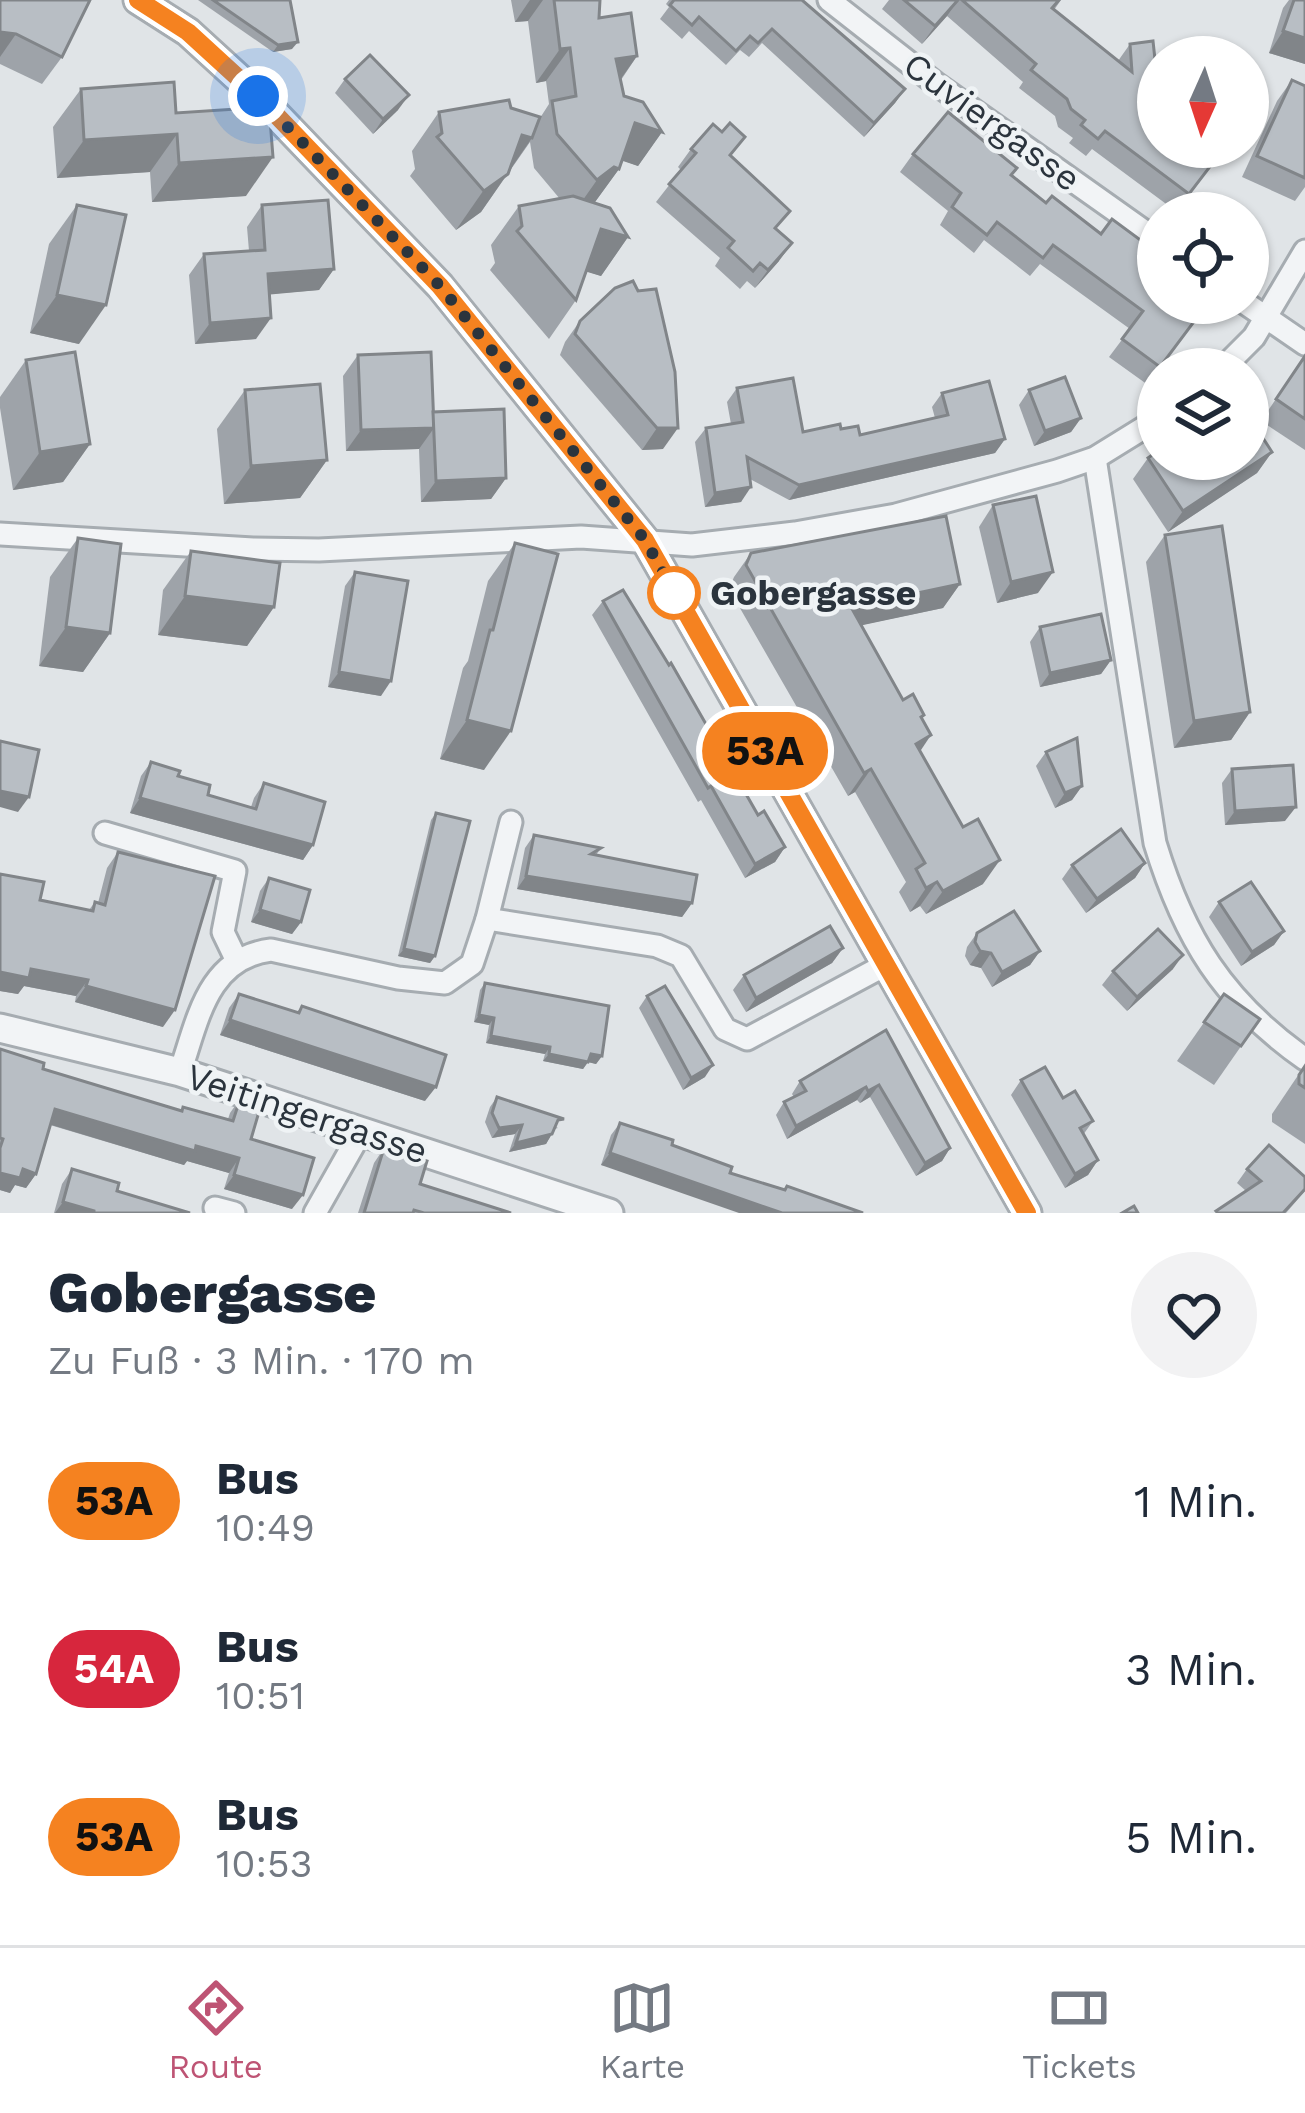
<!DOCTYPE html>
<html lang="de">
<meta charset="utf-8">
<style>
body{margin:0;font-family:"Work Sans",sans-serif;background:#f2f2f3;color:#1f2937;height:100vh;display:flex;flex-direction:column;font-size:45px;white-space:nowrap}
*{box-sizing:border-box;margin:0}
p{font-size:39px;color:#747a83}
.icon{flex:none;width:66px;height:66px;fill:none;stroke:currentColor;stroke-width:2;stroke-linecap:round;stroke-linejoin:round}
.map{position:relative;height:1213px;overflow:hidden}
.drawer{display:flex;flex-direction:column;background:#fff;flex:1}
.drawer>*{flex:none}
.badge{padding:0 24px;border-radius:39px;font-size:42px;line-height:78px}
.needle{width:78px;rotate:183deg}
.buttons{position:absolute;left:1137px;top:36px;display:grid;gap:24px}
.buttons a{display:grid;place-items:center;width:132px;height:132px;border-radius:50%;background:#fff;box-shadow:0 3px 9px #0004;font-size:60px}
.you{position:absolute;width:60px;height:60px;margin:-30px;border:9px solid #fff;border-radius:50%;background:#1a73e8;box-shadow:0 0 0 18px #1a73e833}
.map>.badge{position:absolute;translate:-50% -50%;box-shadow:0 0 0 6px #fff}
.round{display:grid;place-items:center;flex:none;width:126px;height:126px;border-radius:63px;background:#f2f2f3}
.head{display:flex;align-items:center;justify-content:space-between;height:204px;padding:0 48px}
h1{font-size:57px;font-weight:800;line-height:90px}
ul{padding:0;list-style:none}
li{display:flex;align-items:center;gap:36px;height:168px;padding:0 48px}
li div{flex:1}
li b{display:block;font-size:45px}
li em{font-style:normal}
li .badge{min-width:132px;font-weight:700;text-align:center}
.menu{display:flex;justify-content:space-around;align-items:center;height:168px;border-top:3px solid #e0e1e3;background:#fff;font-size:33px;color:#747a83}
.menu a{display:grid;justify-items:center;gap:6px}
.menu .selected{color:#be5474}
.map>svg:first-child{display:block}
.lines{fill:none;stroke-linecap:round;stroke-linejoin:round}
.minor-casing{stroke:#a6acb1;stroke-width:27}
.tertiary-casing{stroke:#a6acb1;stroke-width:33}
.minor{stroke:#f2f4f6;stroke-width:21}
.tertiary{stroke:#f2f4f6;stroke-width:27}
.wall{fill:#9ea3a9}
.shaded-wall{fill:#818589}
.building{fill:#b8bec4;stroke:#818589;stroke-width:3}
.line-casing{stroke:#fff;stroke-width:27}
.line{stroke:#f58220;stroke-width:18}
.walk{stroke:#2b343d;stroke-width:12;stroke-dasharray:0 21.6}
.stop-dot{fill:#fff;stroke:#f58220;stroke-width:6}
.labels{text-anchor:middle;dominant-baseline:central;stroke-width:9;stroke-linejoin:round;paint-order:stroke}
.street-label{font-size:36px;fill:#2b343d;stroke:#eff3f5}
.stop-label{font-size:36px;font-weight:bold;fill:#2b343d;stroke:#eff3f5;text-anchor:start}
</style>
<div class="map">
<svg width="1305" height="1213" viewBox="0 0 1305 1213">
<rect width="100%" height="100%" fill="#e0e4e7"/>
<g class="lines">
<defs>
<g id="minor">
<polyline points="829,0 935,83 1158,241"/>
<polyline points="1245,303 1305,344"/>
<polyline points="1222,369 1254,337 1305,251"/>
<path d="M1095,458L1155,843C1184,938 1223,1001 1305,1059"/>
<polyline points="0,534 253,549 319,550 581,537 692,545 795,533 896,515 1057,471 1095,458 1158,419"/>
<polyline points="105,833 235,871 223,932 236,959"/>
<polyline points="487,919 511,822"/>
<path d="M180,1072C198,1020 207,958 271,950L398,978L445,983L472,964L487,919L657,946L681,956L725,1029L747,1039L887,964"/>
<polyline points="215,1208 234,1213"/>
<polyline points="315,1213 362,1130"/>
</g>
<g id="tertiary">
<polyline points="138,0 188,32 258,96 440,286 645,540 1027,1213"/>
<polyline points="0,1028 180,1072 609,1213"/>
</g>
</defs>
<use href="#minor" class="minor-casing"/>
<use href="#tertiary" class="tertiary-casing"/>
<use href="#minor" class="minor"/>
<use href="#tertiary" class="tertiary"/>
</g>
<g class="wall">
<polygon points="0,0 62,57 42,84 0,64"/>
<polygon points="198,0 290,0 292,49 273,52"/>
<polygon points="511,0 600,0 599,18 637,56 621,80 624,96 662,132 638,166 622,160 619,169 595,202 589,201 628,237 601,276 586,271 576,300 549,339 490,270 495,263 491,245 519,206 560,199 534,168 530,142 481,212 456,230 410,176 415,169 412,151 439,112 511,108 540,118 549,104 546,81 536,83 528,21 515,22"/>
<polygon points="669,0 802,0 905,89 895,103 864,137 762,43 749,57 740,50 726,65 689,31 682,39 660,19 669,7 666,4"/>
<polygon points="889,0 1061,0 1054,10 1118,61 1130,44 1149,89 1225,147 1177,212 1092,149 1086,156 1069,143 1073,138 1058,127 1055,116 1019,88 1023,82 947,16 922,44 882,9"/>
<polygon points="1289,0 1305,0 1305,64 1269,53 1283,8"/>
<polygon points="345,79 398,110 373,134 335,93"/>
<polygon points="1292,80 1305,86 1305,187 1295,201 1242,177 1277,101"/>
<polygon points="81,89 176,113 246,196 152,202 150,172 57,178 53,127"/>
<polygon points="691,149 731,157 777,230 779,261 755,288 747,281 740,289 715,266 720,258 656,202 681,170 678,167"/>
<polygon points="913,154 1012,175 1046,203 1101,234 1208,303 1148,385 1109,357 1130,329 1040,264 1030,276 984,240 974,253 940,225 948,211 900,172"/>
<polygon points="77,205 79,344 30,333 49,244"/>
<polygon points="262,205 334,269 319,290 269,294 256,339 195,344 189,275 204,254 249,251 247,227"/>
<polygon points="615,288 663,449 642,450 560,355 565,342 580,321"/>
<polygon points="358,355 433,412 506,478 491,499 421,502 419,449 346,451 343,376"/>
<polygon points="1305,356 1305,450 1261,421"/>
<polygon points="26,360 90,444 63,482 13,490 0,408 0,397"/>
<polygon points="737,388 803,432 841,429 860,435 935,418 932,407 942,393 1005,439 995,453 789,500 750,479 741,502 705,507 695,442 706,428 731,424 727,402"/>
<polygon points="245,390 327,460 300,498 224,504 217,429"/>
<polygon points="1029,390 1081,418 1071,432 1034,446 1019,405"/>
<polygon points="1272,452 1257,473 1168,532 1133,479 1148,458"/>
<polygon points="993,505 1038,593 997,603 979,527"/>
<polygon points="1165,535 1250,712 1231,740 1174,748 1146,562"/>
<polygon points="78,538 110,633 83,672 39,666 50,577"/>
<polygon points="515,543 484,770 440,759 463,668 468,661 488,581"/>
<polygon points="191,551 274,607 247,646 158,635 163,590"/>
<polygon points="751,553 960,584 943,608 861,625 903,700 922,719 920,751 983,884 926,914 920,906 910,912 899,892 906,882 855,792 848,796 729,589 734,577"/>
<polygon points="355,572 381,696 328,687 345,586"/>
<polygon points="603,601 758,815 785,847 775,862 745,878 701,800 698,802 592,615"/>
<polygon points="1040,627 1111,660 1101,674 1040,687 1030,642"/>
<polygon points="1046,752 1082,786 1072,800 1055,808 1036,766"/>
<polygon points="151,762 208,795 251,807 254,798 264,783 313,845 303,860 130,813 141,776"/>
<polygon points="1232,769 1285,821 1225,825 1222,783"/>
<polygon points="436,813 435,956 430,963 398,956 431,820"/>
<polygon points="534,835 601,848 596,855 692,903 682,917 517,889 525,848"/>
<polygon points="118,852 163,1027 75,1002 76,996 24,986 18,994 0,991 0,874 40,900 89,910 95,902 98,903 107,868"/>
<polygon points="1145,863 1135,878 1086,913 1062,879 1072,865"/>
<polygon points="269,878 301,922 292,934 251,922 260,891"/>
<polygon points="1219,902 1284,931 1274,945 1241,966 1209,917"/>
<polygon points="977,933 1040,951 1030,965 992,987 981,968 970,965 965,956 967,947"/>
<polygon points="843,948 832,963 746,1012 733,990 744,975"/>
<polygon points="1173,969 1127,1011 1102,985 1113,971"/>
<polygon points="485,983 602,1056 596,1064 588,1062 583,1069 543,1061 545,1054 486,1043 489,1025 474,1022 480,990"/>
<polygon points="239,994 297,1012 302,1006 425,1101 220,1035 229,1008"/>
<polygon points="1224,994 1260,1019 1214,1085 1177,1061"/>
<polygon points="647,996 705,1077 683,1090 639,1008"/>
<polygon points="886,1030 950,1148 942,1161 916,1176 870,1097 860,1103 857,1100 787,1139 776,1115 784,1102 794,1097 792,1094 800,1081"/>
<polygon points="0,1049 43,1069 181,1110 183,1107 228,1119 230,1113 240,1099 251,1139 292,1209 224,1189 229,1173 187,1161 184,1165 50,1125 36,1174 26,1188 15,1185 10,1193 0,1190"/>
<polygon points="1305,1065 1305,1144 1272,1122 1272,1114"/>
<polygon points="1021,1080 1063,1098 1093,1121 1083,1135 1098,1160 1088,1175 1065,1188 1011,1095"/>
<polygon points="497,1097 558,1128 554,1129 546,1144 509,1152 515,1134 492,1138 485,1122 490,1107"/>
<polygon points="620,1123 730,1173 784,1190 787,1186 863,1213 601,1165 611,1135"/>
<polygon points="384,1148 420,1184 511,1213 358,1213 374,1163"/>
<polygon points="72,1169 117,1191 190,1213 54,1213 62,1184"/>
<polygon points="1247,1169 1305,1177 1305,1191 1286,1213 1215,1213 1246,1191 1237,1183"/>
</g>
<g class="shaded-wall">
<polygon points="530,0 543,0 528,21 515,22"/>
<polygon points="958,0 947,16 922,44 935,26"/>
<polygon points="1283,31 1305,38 1305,64 1269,53"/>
<polygon points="0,32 16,34 0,57"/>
<polygon points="298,42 292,49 273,52 278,45"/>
<polygon points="570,48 546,81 536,83 560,49"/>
<polygon points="637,56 613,90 616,59"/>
<polygon points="905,89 895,103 864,137 874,123"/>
<polygon points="409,95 398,110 373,134 383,119"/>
<polygon points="635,123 662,132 638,166 611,157"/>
<polygon points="177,134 150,172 57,178 84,140"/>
<polygon points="522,135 532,138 481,212 456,230"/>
<polygon points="273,157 246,196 152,202 179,163"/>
<polygon points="614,167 619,169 595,202 590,201 573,214 597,180"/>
<polygon points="601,229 628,237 601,276 574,268"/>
<polygon points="792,243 779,261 755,288 768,270"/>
<polygon points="334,269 319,290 253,296 268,274"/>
<polygon points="57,295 106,305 79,344 30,333"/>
<polygon points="271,318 256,339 195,344 210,323"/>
<polygon points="1081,418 1071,432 1034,446 1045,431"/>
<polygon points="434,428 419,449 346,451 361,430"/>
<polygon points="657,428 678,428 663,449 642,450"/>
<polygon points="1005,439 995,453 789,500 799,485"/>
<polygon points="90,444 63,482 13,490 40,452"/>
<polygon points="1272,452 1257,473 1168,532 1183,511"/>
<polygon points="327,460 300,498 224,504 251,466"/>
<polygon points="506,478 491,499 421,502 436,481"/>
<polygon points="751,487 741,502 705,507 715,493"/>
<polygon points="1053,572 1038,593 997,603 1011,582"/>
<polygon points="960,584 943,608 835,631 851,607"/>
<polygon points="185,596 274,607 247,646 158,635"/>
<polygon points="66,627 110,633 83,672 39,666"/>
<polygon points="1111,660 1101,674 1040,687 1050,673"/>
<polygon points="339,672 391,681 381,696 328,687"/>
<polygon points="1250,712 1231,740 1174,748 1194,721"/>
<polygon points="467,720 511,731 484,770 440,759"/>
<polygon points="931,735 915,759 916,744"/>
<polygon points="871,769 855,792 848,796 864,773"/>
<polygon points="1082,786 1072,800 1055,808 1065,793"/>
<polygon points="0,791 29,797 18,812 0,807"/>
<polygon points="140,798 313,845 303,860 130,813"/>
<polygon points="1296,807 1285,821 1225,825 1235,811"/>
<polygon points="785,847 775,862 745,878 755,864"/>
<polygon points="1000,860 983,884 926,914 943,891"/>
<polygon points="1145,863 1135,878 1086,913 1097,899"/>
<polygon points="526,876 692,903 682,917 517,889"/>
<polygon points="937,882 920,906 910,912 926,888"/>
<polygon points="260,910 301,922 292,934 251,922"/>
<polygon points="1284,931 1274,945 1241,966 1252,952"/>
<polygon points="843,948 832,963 746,1012 756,998"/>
<polygon points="404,949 435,956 430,963 398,956"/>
<polygon points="980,951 991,953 981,968 970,965"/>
<polygon points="1040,951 1030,965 992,987 1002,972"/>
<polygon points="1183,955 1173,969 1127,1011 1137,997"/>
<polygon points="31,969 88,980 76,996 24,986 18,994 0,991 0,972"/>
<polygon points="86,986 175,1010 163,1027 75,1002"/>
<polygon points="479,1015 494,1018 489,1025 474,1022"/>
<polygon points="230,1020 436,1087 425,1101 220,1035"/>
<polygon points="491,1036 550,1047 545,1054 486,1043"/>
<polygon points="549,1054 591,1054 602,1056 596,1064 588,1062 583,1069 543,1061"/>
<polygon points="713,1065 705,1077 683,1090 691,1078"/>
<polygon points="879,1085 870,1097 860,1103 868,1091"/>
<polygon points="866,1087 857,1100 787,1139 796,1126"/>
<polygon points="55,1109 196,1146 239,1158 229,1173 187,1161 184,1165 45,1123"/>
<polygon points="522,1125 515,1134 492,1138 499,1128"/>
<polygon points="552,1134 546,1144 509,1152 516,1143"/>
<polygon points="950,1148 942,1161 916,1176 925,1163"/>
<polygon points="610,1153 782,1213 739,1213 601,1165"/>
<polygon points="1098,1160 1088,1175 1065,1188 1075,1174"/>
<polygon points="23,1169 36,1174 26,1188 15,1185 10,1193 0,1190 0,1173"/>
<polygon points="234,1175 303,1195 292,1209 224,1189"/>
<polygon points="63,1202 94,1211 93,1213 55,1213"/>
</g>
<g class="building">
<polygon points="0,0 90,0 62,57 16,34 0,32"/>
<polygon points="213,0 290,0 298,42 278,45"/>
<polygon points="554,0 600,0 599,18 631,13 637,56 616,59 624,96 643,102 662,132 635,123 619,169 614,167 597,180 557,134 552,101 576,96 570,48 560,49"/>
<polygon points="674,0 802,0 905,89 874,123 772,29 758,43 750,36 736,51 699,17 692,25 670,5"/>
<polygon points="904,0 958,0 935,26"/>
<polygon points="962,0 1059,0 1052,8 1132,72 1130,44 1153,41 1157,78 1149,88 1158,95 1158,147 1225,147 1189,194 1105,131 1098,139 1081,125 1085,120 1071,109 1067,99 1031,70 1036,64"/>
<polygon points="1294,0 1305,0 1305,38 1283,31"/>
<polygon points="370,55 409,95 383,119 345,79"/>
<polygon points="1292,80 1305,86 1305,178 1257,156"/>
<polygon points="174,82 176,113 269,107 273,157 179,163 177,134 84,140 81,89"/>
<polygon points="509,100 511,108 540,117 532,138 522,135 508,174 484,191 437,137 442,133 439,112"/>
<polygon points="948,112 1017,168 1011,175 1046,203 1052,196 1101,234 1112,219 1158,253 1158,303 1208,303 1160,367 1122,339 1143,311 1053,245 1043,258 997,222 987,235 952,207 961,193 913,154"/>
<polygon points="730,123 745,137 730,155 790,211 775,228 792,243 768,270 760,263 753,271 728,248 734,241 669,184 696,153 691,149 713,124 722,132"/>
<polygon points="573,196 610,208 628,237 601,229 576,300 517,231 522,226 519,206"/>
<polygon points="328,200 334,269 268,274 271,318 210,323 204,254 265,250 262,205"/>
<polygon points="77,205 126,215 106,305 57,295"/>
<polygon points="633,281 638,291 656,289 675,372 678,428 657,428 575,334 580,321 615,288"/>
<polygon points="75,352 90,444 40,452 26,360"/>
<polygon points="431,352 434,428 361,430 358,355"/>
<polygon points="1305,356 1305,419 1276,399"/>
<polygon points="1065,377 1081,418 1045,431 1029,390"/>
<polygon points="793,378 803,432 840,424 841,429 858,426 860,435 948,415 942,393 989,381 1005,439 799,485 747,457 751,487 715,493 706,428 743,422 737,388"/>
<polygon points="320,384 327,460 251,466 245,390"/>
<polygon points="504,409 506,478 436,481 433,412"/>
<polygon points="1248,415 1272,452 1183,511 1148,458 1158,451 1158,459 1248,459"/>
<polygon points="1036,496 1053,572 1011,582 993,505"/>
<polygon points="946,516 960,584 851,607 903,700 913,694 924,715 921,717 931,735 916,744 963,827 978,819 1000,860 943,891 937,882 926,888 916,869 925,863 871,769 864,773 746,565 751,553"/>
<polygon points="1222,526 1250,712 1194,721 1165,535"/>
<polygon points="78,538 121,544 110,633 66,627"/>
<polygon points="515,543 558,554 511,731 467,720 490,630 493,630"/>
<polygon points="191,551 280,563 274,607 185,596"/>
<polygon points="355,572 408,581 391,681 339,672"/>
<polygon points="623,590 669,665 671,663 758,815 764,811 785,847 755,864 711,786 708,788 603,601"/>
<polygon points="1101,614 1111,660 1050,673 1040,627"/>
<polygon points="1077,738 1082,786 1065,793 1046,752"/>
<polygon points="0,741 39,750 29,797 0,791"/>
<polygon points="151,762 180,771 178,776 210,785 208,795 256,809 264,783 325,802 313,845 140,798"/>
<polygon points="1293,765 1296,807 1235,811 1232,769"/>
<polygon points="436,813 470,821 435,956 404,949"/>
<polygon points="1121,829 1145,863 1097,899 1072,865"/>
<polygon points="534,835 601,848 591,854 697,875 692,903 526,876"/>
<polygon points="118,852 215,876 175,1010 86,986 88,980 31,969 29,978 0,972 0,874 44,882 40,900 93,911 95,902 105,905"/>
<polygon points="269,878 310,890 301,922 260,910"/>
<polygon points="1251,882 1284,931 1252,952 1219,902"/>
<polygon points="1014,911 1040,951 1002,972 991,953 980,951 975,942 977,933"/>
<polygon points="830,926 843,948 756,998 744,975"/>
<polygon points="1158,929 1183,955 1137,997 1113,971"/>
<polygon points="485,983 609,1006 602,1056 591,1054 588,1062 549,1054 550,1047 491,1036 494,1018 479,1015"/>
<polygon points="665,986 713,1065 691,1078 647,996"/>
<polygon points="239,994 299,1013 302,1006 446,1055 436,1087 230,1020"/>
<polygon points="1224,994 1260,1019 1241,1046 1204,1022"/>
<polygon points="886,1030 950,1148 925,1163 879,1085 868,1091 866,1087 796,1126 784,1102 806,1091 800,1081"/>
<polygon points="0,1049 44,1063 43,1069 182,1111 183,1107 233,1121 240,1099 261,1105 251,1139 314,1158 303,1195 234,1175 239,1158 196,1146 195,1151 55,1109 36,1174 23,1169 20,1178 0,1173 0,1148 3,1139 0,1138"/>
<polygon points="1305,1066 1305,1088 1299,1084 1299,1075"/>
<polygon points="1045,1067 1063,1098 1075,1091 1093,1121 1080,1128 1098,1160 1075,1174 1021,1080"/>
<polygon points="497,1097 564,1119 558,1120 552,1134 516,1143 522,1125 499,1128 492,1113"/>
<polygon points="620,1123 673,1140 672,1145 732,1167 730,1173 785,1190 787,1186 863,1213 782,1213 610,1153"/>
<polygon points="1269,1145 1305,1177 1305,1189 1283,1213 1218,1213 1216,1211 1261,1181 1247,1169"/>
<polygon points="384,1148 427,1161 420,1184 511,1213 424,1213 414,1210 413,1213 364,1213"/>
<polygon points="72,1169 119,1183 117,1191 190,1213 94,1213 94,1211 63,1202"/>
<polygon points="1134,1206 1138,1213 1122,1213"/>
</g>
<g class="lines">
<defs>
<polyline id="line" points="138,0 188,32 258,96 440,286 645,540 1027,1213"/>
</defs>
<use href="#line" class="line-casing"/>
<use href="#line" class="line"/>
<polyline class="walk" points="258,96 440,286 645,540 685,612 674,593"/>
</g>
<circle class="stop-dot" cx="674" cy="593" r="24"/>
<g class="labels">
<g class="street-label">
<text transform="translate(992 122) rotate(36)">Cuviergasse</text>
<text transform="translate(307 1114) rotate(18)">Veitingergasse</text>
</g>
<g class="stop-label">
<text x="710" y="593">Gobergasse</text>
</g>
</g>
</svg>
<div class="buttons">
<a><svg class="needle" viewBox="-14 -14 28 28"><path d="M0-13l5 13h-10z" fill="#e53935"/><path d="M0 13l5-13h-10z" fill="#747a83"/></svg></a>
<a><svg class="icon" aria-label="locate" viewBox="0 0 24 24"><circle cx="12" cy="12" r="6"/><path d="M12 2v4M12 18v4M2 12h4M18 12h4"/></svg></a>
<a><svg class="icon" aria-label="layers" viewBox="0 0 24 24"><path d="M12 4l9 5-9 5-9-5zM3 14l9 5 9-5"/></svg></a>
</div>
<div class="you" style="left:258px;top:96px"></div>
<b class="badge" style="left:765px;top:751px;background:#f58220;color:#111">53A</b>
</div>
<section class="drawer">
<div class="head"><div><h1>Gobergasse</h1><p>Zu Fuß · 3 Min. · 170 m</p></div><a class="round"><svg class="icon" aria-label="heart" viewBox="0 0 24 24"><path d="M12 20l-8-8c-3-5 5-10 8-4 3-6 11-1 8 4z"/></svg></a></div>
<ul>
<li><span class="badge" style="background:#f58220;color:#111">53A</span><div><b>Bus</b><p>10:49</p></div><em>1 Min.</em></li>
<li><span class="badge" style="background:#d7263d;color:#fff">54A</span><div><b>Bus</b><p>10:51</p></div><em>3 Min.</em></li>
<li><span class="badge" style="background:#f58220;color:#111">53A</span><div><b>Bus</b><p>10:53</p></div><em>5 Min.</em></li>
</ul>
</section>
<nav class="menu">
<a class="selected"><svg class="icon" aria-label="directions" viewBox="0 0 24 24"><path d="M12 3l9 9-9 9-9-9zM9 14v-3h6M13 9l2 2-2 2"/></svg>Route</a>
<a><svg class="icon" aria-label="map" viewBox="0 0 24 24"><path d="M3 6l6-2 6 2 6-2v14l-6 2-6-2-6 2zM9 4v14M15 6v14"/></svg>Karte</a>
<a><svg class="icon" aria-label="tickets" viewBox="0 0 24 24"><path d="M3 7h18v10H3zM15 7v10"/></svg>Tickets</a>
</nav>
